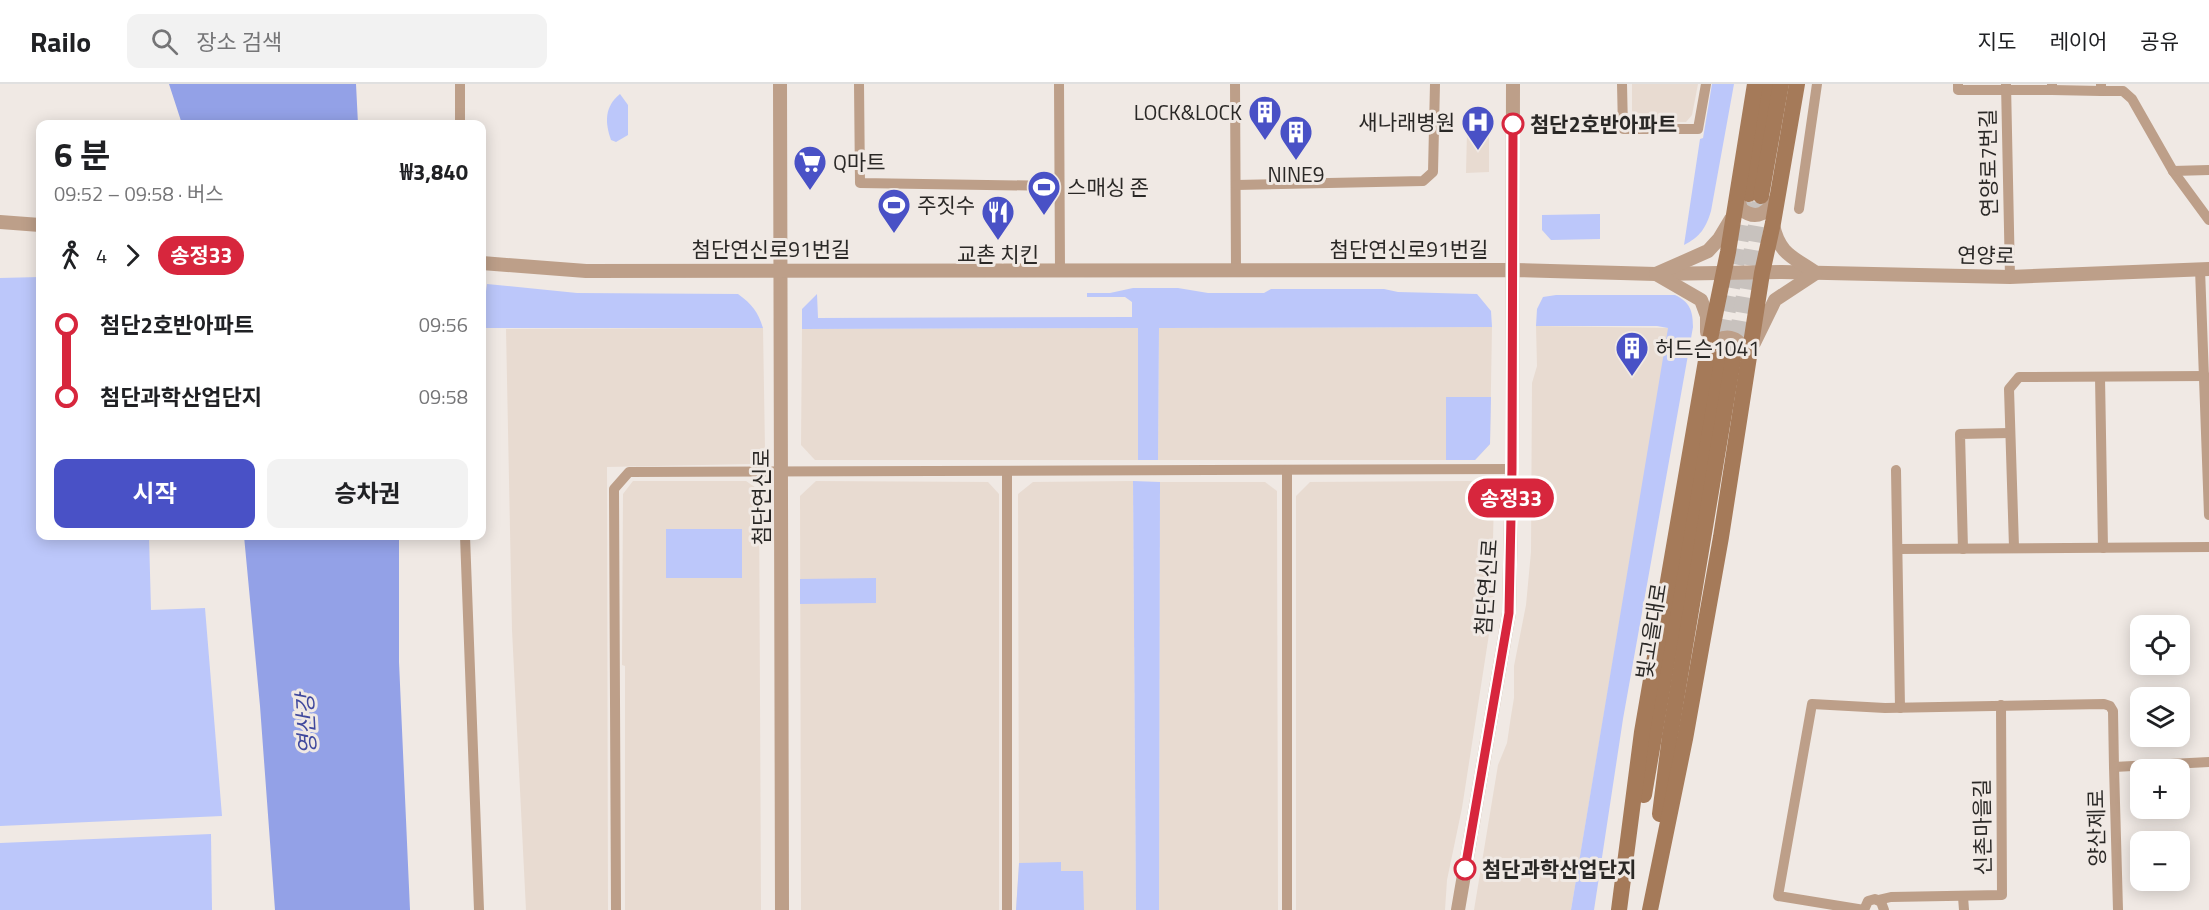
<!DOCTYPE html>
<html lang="ko">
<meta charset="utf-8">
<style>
body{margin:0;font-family:"Titillium Web","Noto Sans KR",sans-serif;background:#f2f2f2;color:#202124;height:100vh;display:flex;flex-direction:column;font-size:22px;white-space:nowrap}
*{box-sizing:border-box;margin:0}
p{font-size:20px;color:#757577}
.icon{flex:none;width:33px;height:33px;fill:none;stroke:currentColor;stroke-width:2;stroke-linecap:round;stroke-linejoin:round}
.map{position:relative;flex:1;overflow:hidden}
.drawer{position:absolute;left:36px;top:36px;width:450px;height:420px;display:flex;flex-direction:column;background:#fff;border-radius:12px;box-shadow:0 3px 15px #0003}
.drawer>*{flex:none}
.badge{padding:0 12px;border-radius:20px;font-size:21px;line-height:39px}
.controls{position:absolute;left:2130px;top:531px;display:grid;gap:12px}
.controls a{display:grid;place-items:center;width:60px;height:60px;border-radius:12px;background:#fff;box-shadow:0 3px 15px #0003;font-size:30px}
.map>.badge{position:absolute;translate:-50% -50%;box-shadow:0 0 0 3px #fff}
.legs{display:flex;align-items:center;gap:9px;height:66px;padding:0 18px;font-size:20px}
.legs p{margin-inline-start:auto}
.headline{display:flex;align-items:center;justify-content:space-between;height:102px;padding:0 18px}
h1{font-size:33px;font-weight:700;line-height:45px}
.action{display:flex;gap:12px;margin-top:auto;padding:12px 18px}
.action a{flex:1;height:69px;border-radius:12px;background:#4951c6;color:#fff;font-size:24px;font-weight:700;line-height:69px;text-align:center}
.action a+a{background:#f2f2f2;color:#202124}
ul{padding:0 18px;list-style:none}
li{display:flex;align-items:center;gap:21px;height:72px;font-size:22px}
li i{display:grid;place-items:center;width:9px;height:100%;margin:0 8px;background:currentColor}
li i::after{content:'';width:15px;height:15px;margin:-8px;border:4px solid;border-radius:50%;background:#fff}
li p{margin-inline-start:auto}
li:first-child i{background:linear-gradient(#0000 50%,currentColor 0)}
li:last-child i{background:linear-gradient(currentColor 50%,#0000 0)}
header{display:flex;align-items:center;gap:36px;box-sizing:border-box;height:84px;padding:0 30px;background:#fff;border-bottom:2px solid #e0e0e0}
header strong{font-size:28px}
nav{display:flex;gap:33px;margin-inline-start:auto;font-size:21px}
.search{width:420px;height:54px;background:#f2f2f2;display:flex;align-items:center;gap:15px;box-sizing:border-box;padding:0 21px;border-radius:12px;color:#757577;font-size:22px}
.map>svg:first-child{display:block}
.built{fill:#e8dbd1}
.green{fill:#bcc7fa}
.water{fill:#93a1e7}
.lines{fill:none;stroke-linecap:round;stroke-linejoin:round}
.secondary-tunnel{stroke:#c8c2be;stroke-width:16;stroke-dasharray:16 8;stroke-linecap:butt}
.minor{stroke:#bd9f89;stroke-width:10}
.tertiary{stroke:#bd9f89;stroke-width:14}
.secondary{stroke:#a57a59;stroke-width:16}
.line-1-casing{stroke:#fff;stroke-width:14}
.line-1{stroke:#d7263d;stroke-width:9}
.stop-1-dot{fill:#fff;stroke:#d7263d;stroke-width:3}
.labels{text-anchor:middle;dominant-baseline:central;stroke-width:6;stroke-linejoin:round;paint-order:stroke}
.poi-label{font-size:21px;fill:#2a2826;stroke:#f0e9e4;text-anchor:start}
.stop-label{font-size:21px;font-weight:bold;fill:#2a2826;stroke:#f0e9e4;text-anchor:start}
.street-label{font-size:21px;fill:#2a2826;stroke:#f0e9e4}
.water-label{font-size:22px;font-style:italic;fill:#40499d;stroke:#f0e9e4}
</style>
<header>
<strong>Railo</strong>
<div class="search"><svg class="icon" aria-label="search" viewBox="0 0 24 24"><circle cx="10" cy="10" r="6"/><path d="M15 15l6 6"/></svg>장소 검색</div>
<nav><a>지도</a><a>레이어</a><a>공유</a></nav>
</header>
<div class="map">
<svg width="2209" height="826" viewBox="0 0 2209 826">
<rect width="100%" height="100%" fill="#f0e9e4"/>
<g class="built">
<polygon points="1632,0 1698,0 1692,31 1686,38 1632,37"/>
<polygon points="1467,47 1489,47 1489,88 1466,89"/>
<polygon points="1536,242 1669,244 1571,826 1474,826 1498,681 1507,659 1511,632 1514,614 1514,582 1526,521 1531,468 1532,299 1537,282"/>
<polygon points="1492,243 1490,360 1475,376 1158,376 1159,244"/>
<polygon points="763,244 765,366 750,380 607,383 608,826 526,826 512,546 506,245"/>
<polygon points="1138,244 1138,376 815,376 801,361 802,245"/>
<polygon points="633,397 746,397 759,406 761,826 625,826 625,582 622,581 623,410"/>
<polygon points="816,397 988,398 999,410 999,826 801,826 800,412"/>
<polygon points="1133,397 1136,826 1016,826 1019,782 1018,410 1033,398"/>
<polygon points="1469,397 1479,398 1489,403 1494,414 1492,498 1494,518 1462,724 1447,796 1445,826 1296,826 1296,412 1310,398"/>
<polygon points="1160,398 1265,398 1277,407 1278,826 1159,826"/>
</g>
<g class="green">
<path d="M1712,0H1734L1711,127C1706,144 1700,153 1684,161L1700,55L1703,54Z"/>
<path d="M620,10L628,21V51L616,58L611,56C605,39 604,23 620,10Z"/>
<polygon points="1600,130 1600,155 1551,156 1542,146 1542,131"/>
<polygon points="40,193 40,452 149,452 151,526 205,524 222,732 0,742 0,194"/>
<path d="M487,200L577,209L738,210C752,220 758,228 763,244H485L482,242V237Z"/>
<polygon points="1133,204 1178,204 1208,209 1264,209 1271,205 1384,205 1398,208 1477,210 1491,227 1492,243 1159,244 1158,376 1138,376 1138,244 802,245 802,225 817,210 818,234 1132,233 1132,218 1125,213 1087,213 1087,209 1110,209"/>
<path d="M1556,211H1675C1690,218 1693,227 1693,243L1623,635L1594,826H1571L1668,244L1657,242H1536L1537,225L1543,213Z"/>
<polygon points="1446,313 1491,313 1490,360 1475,376 1446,376"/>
<polygon points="1133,397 1160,398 1159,826 1136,826"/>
<rect x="666" y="445" width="76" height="49"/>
<polygon points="876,494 876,519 800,520 800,495"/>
<polygon points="211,750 212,826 0,826 0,759"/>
<polygon points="1061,778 1061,787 1083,787 1084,826 1016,826 1019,779"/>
</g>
<g class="water">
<path d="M169,0H356L358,40C342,41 329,32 314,40H182Z"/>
<polygon points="244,452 399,452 399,578 410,826 275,826 260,622"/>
</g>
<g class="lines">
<g class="secondary-tunnel">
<polyline points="1719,275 1749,110"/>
<polyline points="1733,276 1761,112"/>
</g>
<g class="minor">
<polyline points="460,0 460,40"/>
<polyline points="859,0 860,99 1059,102"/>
<polyline points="1059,0 1060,186"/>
<polyline points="1235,0 1236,186"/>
<polyline points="1622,0 1623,45 1698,45 1706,0"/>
<polyline points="1958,0 1958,6 2052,6 2052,0"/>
<polyline points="2006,0 2010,193"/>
<polyline points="2101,0 2101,7 2123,7 2132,15 2173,87 2209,136"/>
<polyline points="2052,6 2101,7"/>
<polyline points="2173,87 2209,86"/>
<polyline points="1236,101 1423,97 1433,88 1435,0"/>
<polyline points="1799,125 1817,0"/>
<polyline points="2200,185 2209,431"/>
<polyline points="2100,293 2103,464"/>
<polyline points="1896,386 1900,624"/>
<polyline points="1007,388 1007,826"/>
<polyline points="465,452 479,826"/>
<polyline points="2014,463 2009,305 2019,293 2205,292"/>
<polyline points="1898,465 2209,463"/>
<polyline points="1963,465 1960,350 2010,349"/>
<polyline points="1963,813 1964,826"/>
<polyline points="1878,816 1891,813 2002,811 2001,621"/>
<polyline points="616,826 614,405 629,388 1512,385"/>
<polyline points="1287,826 1287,386"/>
<polyline points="1864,826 1778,812 1812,620 1885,624 2104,620 2110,622 2113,627 2114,683"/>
<polyline points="1864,826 1868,817 1875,815 1881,818 1884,826"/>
<polyline points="2118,826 2114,683 2209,678"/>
</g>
<g class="tertiary">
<polyline points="780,0 782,826"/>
<path d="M1737,111L1741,125C1757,138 1768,128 1777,113"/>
<polyline points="0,138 40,141"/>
<polyline points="482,179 586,187 1513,186 1656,190 1782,188 2010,193 2209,185"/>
<polyline points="1707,248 1707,232 1701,216 1656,190 1708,167 1719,155 1731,135"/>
<path d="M1754,259L1775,216L1816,189C1793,173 1779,170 1773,141"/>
<path d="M1708,265C1724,247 1738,251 1749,272"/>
<polyline points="1458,826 1509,529 1512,385 1513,0"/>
</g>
<g class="secondary">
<polyline points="1749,110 1768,0"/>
<polyline points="1761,112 1781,0"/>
<polyline points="1644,711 1719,275"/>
<polyline points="1660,730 1670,652 1733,276"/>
<polyline points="1619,826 1642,648 1708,265 1728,168 1755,0"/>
<polyline points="1650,826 1685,655 1721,453 1762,189 1773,139 1797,0"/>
</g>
</g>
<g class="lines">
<defs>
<polyline id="line-1" points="1465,785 1509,529 1512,385 1513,40"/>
</defs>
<use href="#line-1" class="line-1-casing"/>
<use href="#line-1" class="line-1"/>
</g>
<defs>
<symbol id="building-pin" viewBox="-11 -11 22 30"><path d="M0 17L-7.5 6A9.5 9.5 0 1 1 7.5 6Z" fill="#4951c6" stroke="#f0e9e4"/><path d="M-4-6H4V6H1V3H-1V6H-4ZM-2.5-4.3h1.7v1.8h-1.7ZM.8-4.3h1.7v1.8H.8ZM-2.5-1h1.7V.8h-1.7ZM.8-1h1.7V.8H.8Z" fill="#fff"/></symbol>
<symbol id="hospital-pin" viewBox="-11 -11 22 30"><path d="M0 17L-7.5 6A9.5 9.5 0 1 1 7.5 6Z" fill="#4951c6" stroke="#f0e9e4"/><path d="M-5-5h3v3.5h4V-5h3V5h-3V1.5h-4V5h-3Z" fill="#fff"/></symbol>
<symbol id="supermarket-pin" viewBox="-11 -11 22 30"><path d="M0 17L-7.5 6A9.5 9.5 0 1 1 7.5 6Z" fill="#4951c6" stroke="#f0e9e4"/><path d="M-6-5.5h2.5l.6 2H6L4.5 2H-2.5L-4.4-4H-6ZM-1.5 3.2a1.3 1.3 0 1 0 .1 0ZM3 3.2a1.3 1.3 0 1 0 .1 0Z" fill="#fff"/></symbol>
<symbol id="stadium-pin" viewBox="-11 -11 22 30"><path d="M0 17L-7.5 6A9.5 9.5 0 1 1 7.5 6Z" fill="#4951c6" stroke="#f0e9e4"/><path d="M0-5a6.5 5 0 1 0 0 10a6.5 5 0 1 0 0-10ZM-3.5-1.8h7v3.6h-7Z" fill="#fff"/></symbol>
<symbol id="restaurant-pin" viewBox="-11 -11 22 30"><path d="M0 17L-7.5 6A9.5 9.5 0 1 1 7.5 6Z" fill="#4951c6" stroke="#f0e9e4"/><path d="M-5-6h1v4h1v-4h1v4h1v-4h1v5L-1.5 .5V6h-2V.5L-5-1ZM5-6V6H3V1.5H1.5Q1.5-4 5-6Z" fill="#fff"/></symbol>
</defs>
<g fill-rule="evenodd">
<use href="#building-pin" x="1246" y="9" width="38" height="52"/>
<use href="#hospital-pin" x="1459" y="19" width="38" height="52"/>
<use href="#building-pin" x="1277" y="29" width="38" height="52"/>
<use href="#supermarket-pin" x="791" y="59" width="38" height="52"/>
<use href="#stadium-pin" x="1025" y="84" width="38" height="52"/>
<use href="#stadium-pin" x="875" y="102" width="38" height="52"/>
<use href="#restaurant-pin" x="979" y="109" width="38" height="52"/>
<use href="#building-pin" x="1613" y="245" width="38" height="52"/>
</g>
<g class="stop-1-dot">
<circle cx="1513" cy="40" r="10"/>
<circle cx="1465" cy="785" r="10"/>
</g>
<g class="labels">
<g class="poi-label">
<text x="1242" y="28" text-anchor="end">LOCK&amp;LOCK</text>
<text x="1455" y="38" text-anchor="end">새나래병원</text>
<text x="833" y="78">Q마트</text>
<text x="1296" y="90" text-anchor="middle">NINE9</text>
<text x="1067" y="103">스매싱 존</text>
<text x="917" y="121">주짓수</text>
<text x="998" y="170" text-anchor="middle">교촌 치킨</text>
<text x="1655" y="264">허드슨1041</text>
</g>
<g class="stop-label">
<text x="1530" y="40">첨단2호반아파트</text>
<text x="1482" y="785">첨단과학산업단지</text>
</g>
<g class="street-label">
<text transform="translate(1988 79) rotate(-91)">연양로7번길</text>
<text x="771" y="165">첨단연신로91번길</text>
<text x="1409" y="165">첨단연신로91번길</text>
<text transform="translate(1986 171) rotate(1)">연양로</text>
<text transform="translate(761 413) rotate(-90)">첨단연신로</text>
<text transform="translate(1486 503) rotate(-86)">첨단연신로</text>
<text transform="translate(1651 547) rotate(-81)">빛고을대로</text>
<text transform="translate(1982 743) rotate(-91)">신촌마을길</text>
<text transform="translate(2096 744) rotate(-91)">양산제로</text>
</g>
<g class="water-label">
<text transform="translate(306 640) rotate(-93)">영산강</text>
</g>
</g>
</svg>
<div class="controls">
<a><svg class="icon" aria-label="locate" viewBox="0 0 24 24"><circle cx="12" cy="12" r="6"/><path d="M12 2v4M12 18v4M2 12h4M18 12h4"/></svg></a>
<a><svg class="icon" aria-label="layers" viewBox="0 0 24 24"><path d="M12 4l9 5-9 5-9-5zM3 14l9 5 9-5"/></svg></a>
<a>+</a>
<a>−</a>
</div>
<b class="badge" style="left:1511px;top:414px;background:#d7263d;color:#fff">송정33</b>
<section class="drawer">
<div class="headline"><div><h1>6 분</h1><p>09:52 – 09:58 · 버스</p></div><b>₩3,840</b></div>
<div class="legs"><svg class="icon" aria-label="walk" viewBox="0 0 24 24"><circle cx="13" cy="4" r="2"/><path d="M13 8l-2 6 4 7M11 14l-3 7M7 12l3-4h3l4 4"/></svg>4<svg class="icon" aria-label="forward" viewBox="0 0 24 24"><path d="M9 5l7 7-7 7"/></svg><b class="badge" style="background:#d7263d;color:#fff">송정33</b></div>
<ul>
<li><i style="color:#d7263d"></i><b>첨단2호반아파트</b><p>09:56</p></li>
<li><i style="color:#d7263d"></i><b>첨단과학산업단지</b><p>09:58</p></li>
</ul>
<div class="action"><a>시작</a><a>승차권</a></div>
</section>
</div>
